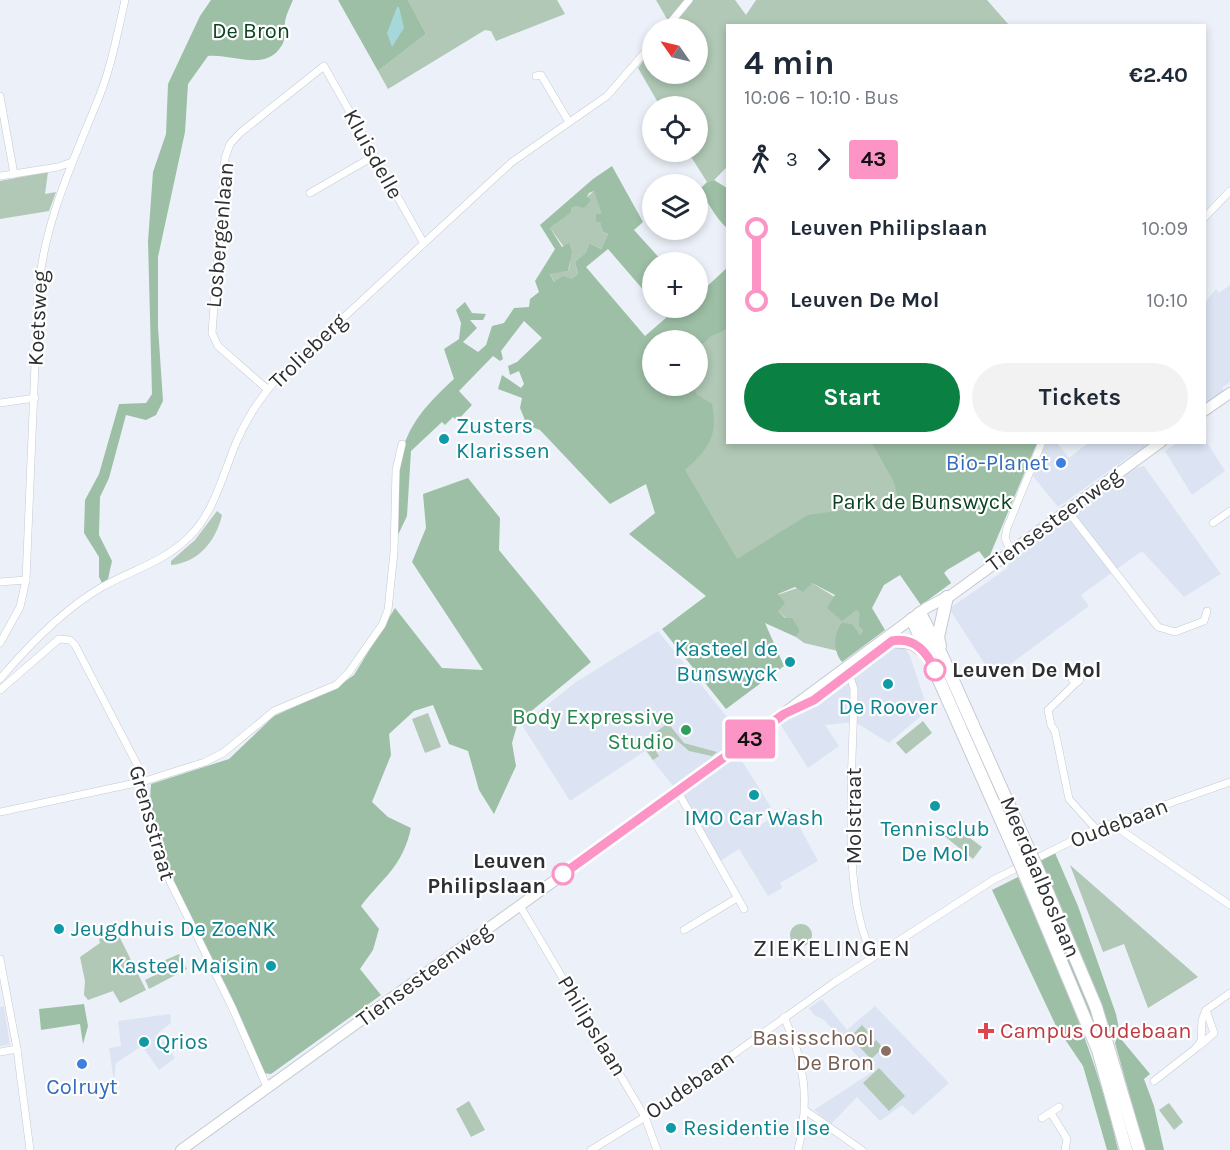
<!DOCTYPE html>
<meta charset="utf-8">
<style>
body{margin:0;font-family:Karla,sans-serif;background:#f2f2f3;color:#1f2937;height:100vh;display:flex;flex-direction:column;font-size:22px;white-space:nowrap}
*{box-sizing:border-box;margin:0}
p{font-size:20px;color:#747a83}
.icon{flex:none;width:33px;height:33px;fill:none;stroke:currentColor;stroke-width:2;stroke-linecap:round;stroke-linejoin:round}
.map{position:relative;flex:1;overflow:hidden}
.panel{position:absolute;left:726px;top:24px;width:480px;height:420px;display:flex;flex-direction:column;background:#fff;border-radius:0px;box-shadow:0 3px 9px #0003}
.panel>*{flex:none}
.badge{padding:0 12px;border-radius:4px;font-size:21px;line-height:39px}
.needle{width:39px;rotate:304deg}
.fabs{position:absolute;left:642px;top:18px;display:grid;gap:12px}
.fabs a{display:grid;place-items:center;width:66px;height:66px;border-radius:50%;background:#fff;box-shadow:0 3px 9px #0003;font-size:30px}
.map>.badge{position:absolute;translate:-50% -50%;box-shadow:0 0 0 3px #fff}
.legs{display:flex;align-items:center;gap:9px;height:66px;padding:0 18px;font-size:20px}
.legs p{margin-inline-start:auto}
.head{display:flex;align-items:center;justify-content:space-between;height:102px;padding:0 18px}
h1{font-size:33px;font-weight:700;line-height:45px}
.primary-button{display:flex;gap:12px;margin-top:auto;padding:12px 18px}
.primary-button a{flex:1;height:69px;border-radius:36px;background:#0b8043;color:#fff;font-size:24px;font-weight:700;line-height:69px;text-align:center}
.primary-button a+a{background:#f2f2f3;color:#1f2937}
ul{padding:0 18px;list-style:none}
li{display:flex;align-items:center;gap:21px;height:72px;font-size:22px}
li i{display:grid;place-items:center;width:9px;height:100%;margin:0 8px;background:currentColor}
li i::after{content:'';width:15px;height:15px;margin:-8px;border:4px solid;border-radius:50%;background:#fff}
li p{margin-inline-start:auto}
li:first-child i{background:linear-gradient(#0000 50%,currentColor 0)}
li:last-child i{background:linear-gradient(currentColor 50%,#0000 0)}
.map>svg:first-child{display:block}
.built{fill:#dce4f3}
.green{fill:#b0c8b5;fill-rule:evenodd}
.forest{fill:#9dbfa5;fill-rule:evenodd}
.water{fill:#a6d8db}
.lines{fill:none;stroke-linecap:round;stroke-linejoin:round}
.street-casing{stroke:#c5c9d1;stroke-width:8}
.primary-casing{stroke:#c5c9d1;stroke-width:12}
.highway-casing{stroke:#c5c9d1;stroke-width:14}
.street{stroke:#fff;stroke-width:7}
.primary{stroke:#fff;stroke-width:10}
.highway{stroke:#fff;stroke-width:12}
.highway-bridge-casing{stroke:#c5c9d1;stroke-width:14;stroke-linecap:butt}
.highway-bridge{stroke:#fff;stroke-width:12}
.line-1-casing{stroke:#fff;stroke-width:14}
.line-1{stroke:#fc95c5;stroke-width:9}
.culture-dot{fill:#0f9aa8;stroke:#fff;stroke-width:2}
.shop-dot{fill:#3f7fe0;stroke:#fff;stroke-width:2}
.stop-1-dot{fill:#fff;stroke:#fc95c5;stroke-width:3}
.leisure-dot{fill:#2e9e5b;stroke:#fff;stroke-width:2}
.health-dot{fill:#e0444e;stroke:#fff;stroke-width:2}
.education-dot{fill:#8d6e63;stroke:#fff;stroke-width:2}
.labels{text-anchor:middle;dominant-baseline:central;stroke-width:4.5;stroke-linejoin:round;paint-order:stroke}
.park-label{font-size:22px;fill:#0a4320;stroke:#fff}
.street-label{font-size:22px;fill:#2d2f32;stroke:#fff}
.culture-label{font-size:22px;fill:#0d838f;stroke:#fff;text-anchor:start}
.shop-label{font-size:22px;fill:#366cbe;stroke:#fff;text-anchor:end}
.stop-label{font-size:22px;font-weight:bold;fill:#2d2f32;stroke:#fff;text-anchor:start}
.leisure-label{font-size:22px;fill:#27864d;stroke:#fff;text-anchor:end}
.health-label{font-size:22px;fill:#be3a42;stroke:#fff;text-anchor:start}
.education-label{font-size:22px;fill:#785e54;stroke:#fff;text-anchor:end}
.neighbourhood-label{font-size:24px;letter-spacing:1.5px;fill:#2d2f32;stroke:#fff}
</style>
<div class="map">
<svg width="1230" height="1150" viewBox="0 0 1230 1150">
<rect width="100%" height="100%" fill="#ecf1f9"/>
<g class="built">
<polygon points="1230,285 1230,382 1222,388 1227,395 1205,411 1205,302 1216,289 1219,293"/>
<polygon points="1205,439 1225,471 1192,495 1165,451 1177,443 1204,442"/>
<polygon points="1046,443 1057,443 1069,458 1088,443 1161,443 1130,456 1058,507 1033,476"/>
<polygon points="1144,466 1221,574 1184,597 1142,551 1081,595 1089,606 993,677 950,610 953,606 1006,569 1012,558 1011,552 1120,472"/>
<polygon points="658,631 739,732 742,761 771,807 756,818 760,825 789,807 818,861 780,883 782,888 768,896 739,849 717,863 678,792 645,751 570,801 522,725 576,682"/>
<polygon points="893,632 910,656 928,710 889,743 855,722 825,725 839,746 808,768 777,719"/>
<polygon points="822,999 847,1030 875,1006 949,1083 913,1115 902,1105 880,1121 857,1097 831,1124 814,1110 872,1072 824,1020 814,1015 809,1008"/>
<polygon points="4,1006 10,1045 0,1046 0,1007"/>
<polygon points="170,1014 171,1023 158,1033 175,1058 159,1070 142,1046 116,1063 114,1083 109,1048 121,1046 118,1021"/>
</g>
<g class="green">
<polygon points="408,0 557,0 565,14 496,41 491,31 485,30 388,89 378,71 426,34"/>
<polygon points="656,0 735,0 746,15 756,0 987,0 1009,25 728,26 727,167 714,180 707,182 688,152 698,152 698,106 660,106 638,68 652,49 652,74 698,74 698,28 670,28 671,26"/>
<polygon points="48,172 45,194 56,192 49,211 0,219 0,181"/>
<path d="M595,190L603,215L597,222L600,221L603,232L608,234L601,249L589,243L586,252L575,262L578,274L571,279L554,282L550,273L568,271C575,256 558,240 550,228L571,213L570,208L577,206Z"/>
<path d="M727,268L728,442L939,443L981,531L939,566L951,583L921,605L900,574L737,570L581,392L698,308V295ZM652,340H698V386H652Z"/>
<path d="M217,511L222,515C216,541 198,563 171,565V561L195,540Z"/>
<polygon points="812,583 861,613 858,626 863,631 860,635 856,632 836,644 838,651 804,643 796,637 800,631 778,611 777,595"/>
<polygon points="428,713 441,747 425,753 412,719"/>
<polygon points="923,721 932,733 906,754 896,743"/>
<polygon points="668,723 684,743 717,752 712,756 689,751 673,737 655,750 659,756 653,760 646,750 660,739 656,732"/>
<polygon points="951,824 982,847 973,859 943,835"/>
<polygon points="1070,865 1198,977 1148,1008 1124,944 1103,952"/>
<circle cx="801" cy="935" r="11"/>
<polygon points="116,930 146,990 120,1003 113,991 88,1000 84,995 85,981 80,957 100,943 99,939"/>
<polygon points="179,954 187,969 149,989 145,980 167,969 163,961"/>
<polygon points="862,1025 870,1034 867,1038 872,1044 876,1040 883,1048 871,1059 850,1037"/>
<polygon points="879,1068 905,1096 889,1111 863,1083"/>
<polygon points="469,1101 485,1130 471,1137 456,1109"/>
<polygon points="1169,1103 1183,1122 1174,1130 1159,1110"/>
</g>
<g class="forest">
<path d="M211,0H293C290,7 286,15 285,22C284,30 286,39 282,45C266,73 232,53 208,56L188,84L185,132L158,257V327L163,401L156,415L146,420L126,415L109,478L100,497L99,535L112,561L108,579L102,583L99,577V557L84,533L85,500L99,474L119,404L146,403L152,394L148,241L153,172L166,134L168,84L200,16Z"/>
<polygon points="338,0 408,0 426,34 378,71"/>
<path d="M612,166L643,222L634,230L663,262H652V300L608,249L586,267L645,336L667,317L659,308H698V295L727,268V329L711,336L698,349V340H652V386H695L696,394L712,404C718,437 709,448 685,470L737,559L808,515L858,508L866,510L889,507L898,498L894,482L872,443H1037L990,555L985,559L979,551L947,570L944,573L951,583L921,605L900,575L884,585L872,608L885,630L842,662C833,652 833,633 842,623L852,624L860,635L863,631L858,626L860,613L856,610L842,621L827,608L835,595L812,583L803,592L795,587L778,594L785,603L778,611L785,618H792L800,631L796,637L765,623L784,666L726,709L662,629L706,596L629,534L655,513L646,484L610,504L540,430L527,425L520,408L522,398L498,389L502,375L521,388L524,384L519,371L510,375L508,366L517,362L542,338L524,321L501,351L503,359L500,361L493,356L459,391L472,405L457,421L453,417L445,425L442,422L411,451L407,516L398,535C399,457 392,435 454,379L444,349L459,339L461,323L456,310L465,302L472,313L486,314L483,320H470L477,328L463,342L478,352L486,345L492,326L504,323L514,308L529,307L530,299L539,292L535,281L555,249L540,225L593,179ZM594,191L602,214H596V222H600L603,232L608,234L601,249L589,243L586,252L575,262L578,274L571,279L563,276L554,282L550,274L568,271L572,252L569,243L562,247L550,228L571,213V208L577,206L584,208L591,200L587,197L589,193Z"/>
<path d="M714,180L727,188V228C716,219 709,203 699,190L707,182Z"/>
<path d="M468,478L500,518L499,550L591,662L518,722L512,743L516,766L494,814L479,790L468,751L449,744L433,705L414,711L389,734L391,755L372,802L388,817L411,828C402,868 383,877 361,906L379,929L373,950L360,969L381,995L271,1074L263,1073C251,1045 241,1016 227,988C196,926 144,858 151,784L229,759L274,716L336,688L354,675L395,608L442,668L483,670L412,562L426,528L423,494Z"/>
<polygon points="1055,853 1078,906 1116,1014 1121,1039 1150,1074 1144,1079 1154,1106 1164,1150 1145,1150 1115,1043 1120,1028 1114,1041 1101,1003 1040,861"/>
<polygon points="1034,873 1092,1012 1134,1150 1129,1150 1028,876"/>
<path d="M1018,877C1057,967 1097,1055 1118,1150H1107L1083,1066L1056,1026L992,890Z"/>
<polygon points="84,1004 88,1026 83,1044 80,1024 41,1030 39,1009"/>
</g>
<polygon class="water" points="397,7 399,7 404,28 392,47 387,33"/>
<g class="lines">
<defs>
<g id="street">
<polyline points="666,28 689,0"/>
<polyline points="536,76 541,75 569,122"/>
<polyline points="0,96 14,174"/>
<polyline points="0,176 58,167 72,162"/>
<polyline points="310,193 374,156"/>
<polyline points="1204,218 1230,191"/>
<polyline points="267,389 218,346 212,333 225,158 230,144 240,133 324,66 423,242"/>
<polyline points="0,403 35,398"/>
<polyline points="1067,510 1158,627 1175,632 1204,621 1207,611"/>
<polyline points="1213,523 1230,511"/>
<polyline points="1011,552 1005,538 1007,528 1042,442"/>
<polyline points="0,582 26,580"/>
<path d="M0,643L20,607L26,580L38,292C44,225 70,168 95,107C110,73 117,36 125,0"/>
<path d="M849,674L854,689C854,757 839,901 874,956"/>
<circle cx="1076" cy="678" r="4"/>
<path d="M0,679C28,646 64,609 102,587C132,570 164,562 189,537C214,513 223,474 236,443C246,420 261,396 278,378L512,162L607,96L652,44"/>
<polyline points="1078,681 1048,710 1051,725 1055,731 1069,799 1096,829"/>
<polyline points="0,690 59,639 70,640 75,645 141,772 157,855 232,1007 268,1089"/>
<polyline points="678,792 744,909"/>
<polyline points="0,812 145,781 205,762 223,753 274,711 336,685 349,672 382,625 388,610 394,552 396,470 402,444"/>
<polyline points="1118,822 1122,831 1230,905"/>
<polyline points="520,906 645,1117 657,1150"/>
<polyline points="684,930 737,898"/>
<polyline points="0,959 17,1049 30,1150"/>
<path d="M784,1017C805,1062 810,1102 798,1150"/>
<polyline points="1199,1046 1214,1033 1206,1010"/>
<polyline points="0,1052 17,1049"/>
<polyline points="1154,1081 1195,1049 1201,1041 1202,1020 1206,1010 1230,993"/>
<polyline points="806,1111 862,1150"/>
<polyline points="1051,1113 1067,1139 1065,1150"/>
<polyline points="1042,1118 1059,1107"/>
<polyline points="591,1150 645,1117 835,982 993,880 1096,829 1230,782"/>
</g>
<g id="primary">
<polyline points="1204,411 1230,393"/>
<polyline points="942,602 1161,442"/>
<polyline points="828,689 888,645"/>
<polyline points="181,1150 698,777 926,608 947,597"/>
</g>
<g id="highway">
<polyline points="920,613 942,656 1025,841"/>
<polyline points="912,619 1013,847"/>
<polyline points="893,641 912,643 926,653"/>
<polyline points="940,646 938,637 947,597"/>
<polyline points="1045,886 1096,1007 1139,1150"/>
<polyline points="1032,892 1098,1050 1126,1150"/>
</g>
</defs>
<use href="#street" class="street-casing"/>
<use href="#primary" class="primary-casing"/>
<use href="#highway" class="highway-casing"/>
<use href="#street" class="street"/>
<use href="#primary" class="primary"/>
<use href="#highway" class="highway"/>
<defs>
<g id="highway-bridge">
<polyline points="1025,841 1045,886"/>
<polyline points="1013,847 1032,892"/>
</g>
</defs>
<use href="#highway-bridge" class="highway-bridge-casing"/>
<use href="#highway-bridge" class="highway-bridge"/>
</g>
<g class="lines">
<defs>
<path id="line-1" d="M563,874L784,714L814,700L892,641C915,637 927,652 935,670"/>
</defs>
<use href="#line-1" class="line-1-casing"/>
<use href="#line-1" class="line-1"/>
</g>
<g class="culture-dot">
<circle cx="444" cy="439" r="6"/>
<circle cx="790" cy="662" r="6"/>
<circle cx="888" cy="684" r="6"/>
<circle cx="754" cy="795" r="6"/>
<circle cx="935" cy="806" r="6"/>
<circle cx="59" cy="929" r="6"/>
<circle cx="271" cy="966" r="6"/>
<circle cx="144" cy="1042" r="6"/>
<circle cx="671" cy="1128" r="6"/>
</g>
<g class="shop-dot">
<circle cx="1061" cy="463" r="6"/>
<circle cx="82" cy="1064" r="6"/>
</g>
<g class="stop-1-dot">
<circle cx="935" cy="670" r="10"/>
<circle cx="563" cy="874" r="10"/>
</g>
<circle class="leisure-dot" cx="686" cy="730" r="6"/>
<path class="health-dot" d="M983 1022h6v6h6v6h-6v6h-6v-6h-6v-6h6z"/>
<circle class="education-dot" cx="886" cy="1051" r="6"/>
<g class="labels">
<g class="park-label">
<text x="251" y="31">De Bron</text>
<text x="922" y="502">Park de Bunswyck</text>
</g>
<g class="street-label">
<text transform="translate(373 154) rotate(61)">Kluisdelle</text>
<text transform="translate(220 235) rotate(-85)">Losbergenlaan</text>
<text transform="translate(38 318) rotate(-87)">Koetsweg</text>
<text transform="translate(308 351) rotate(-44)">Trolieberg</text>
<text transform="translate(1054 520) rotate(-36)">Tiensesteenweg</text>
<text transform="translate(854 816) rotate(-90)">Molstraat</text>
<text transform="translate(152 823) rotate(74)">Grensstraat</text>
<text transform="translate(1119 823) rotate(-21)">Oudebaan</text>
<text transform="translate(1040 877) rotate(67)">Meerdaalboslaan</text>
<text transform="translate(424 975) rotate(-36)">Tiensesteenweg</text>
<text transform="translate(592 1026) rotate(59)">Philipslaan</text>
<text transform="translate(690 1085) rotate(-35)">Oudebaan</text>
</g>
<g class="culture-label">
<text x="456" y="426">Zusters<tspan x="456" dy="25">Klarissen</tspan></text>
<text x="778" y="649" text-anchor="end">Kasteel de<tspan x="778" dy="25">Bunswyck</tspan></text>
<text x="888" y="707" text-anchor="middle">De Roover</text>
<text x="754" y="818" text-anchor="middle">IMO Car Wash</text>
<text x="935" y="829" text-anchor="middle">Tennisclub<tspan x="935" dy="25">De Mol</tspan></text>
<text x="71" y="929">Jeugdhuis De ZoeNK</text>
<text x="259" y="966" text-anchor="end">Kasteel Maisin</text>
<text x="156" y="1042">Qrios</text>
<text x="683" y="1128">Residentie Ilse</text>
</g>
<g class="shop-label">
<text x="1049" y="463">Bio-Planet</text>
<text x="82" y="1087" text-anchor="middle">Colruyt</text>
</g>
<g class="stop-label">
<text x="952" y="670">Leuven De Mol</text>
<text x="546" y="861" text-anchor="end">Leuven<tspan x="546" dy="25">Philipslaan</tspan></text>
</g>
<g class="leisure-label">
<text x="674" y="717">Body Expressive<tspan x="674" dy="25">Studio</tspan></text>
</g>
<g class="health-label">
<text x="1000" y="1031">Campus Oudebaan</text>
</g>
<g class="education-label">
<text x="874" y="1038">Basisschool<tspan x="874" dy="25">De Bron</tspan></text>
</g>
<g class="neighbourhood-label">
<text x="832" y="948">ZIEKELINGEN</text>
</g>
</g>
</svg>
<div class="fabs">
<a><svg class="needle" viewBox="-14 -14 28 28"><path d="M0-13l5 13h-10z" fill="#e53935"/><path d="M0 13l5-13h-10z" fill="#747a83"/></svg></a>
<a><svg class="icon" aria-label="locate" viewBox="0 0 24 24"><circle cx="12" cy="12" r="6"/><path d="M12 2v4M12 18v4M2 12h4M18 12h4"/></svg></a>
<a><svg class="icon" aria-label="layers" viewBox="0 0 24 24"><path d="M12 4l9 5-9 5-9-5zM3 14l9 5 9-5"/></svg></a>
<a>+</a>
<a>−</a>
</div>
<b class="badge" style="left:750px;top:739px;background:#fc95c5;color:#111">43</b>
<section class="panel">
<div class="head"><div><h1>4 min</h1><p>10:06 – 10:10 · Bus</p></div><b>€2.40</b></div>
<div class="legs"><svg class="icon" aria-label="walk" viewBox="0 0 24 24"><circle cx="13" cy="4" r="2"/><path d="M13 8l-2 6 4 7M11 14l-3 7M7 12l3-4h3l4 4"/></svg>3<svg class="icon" aria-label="forward" viewBox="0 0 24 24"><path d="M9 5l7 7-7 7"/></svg><b class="badge" style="background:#fc95c5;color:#111">43</b></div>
<ul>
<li><i style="color:#fc95c5"></i><b>Leuven Philipslaan</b><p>10:09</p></li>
<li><i style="color:#fc95c5"></i><b>Leuven De Mol</b><p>10:10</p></li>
</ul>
<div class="primary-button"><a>Start</a><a>Tickets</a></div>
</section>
</div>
